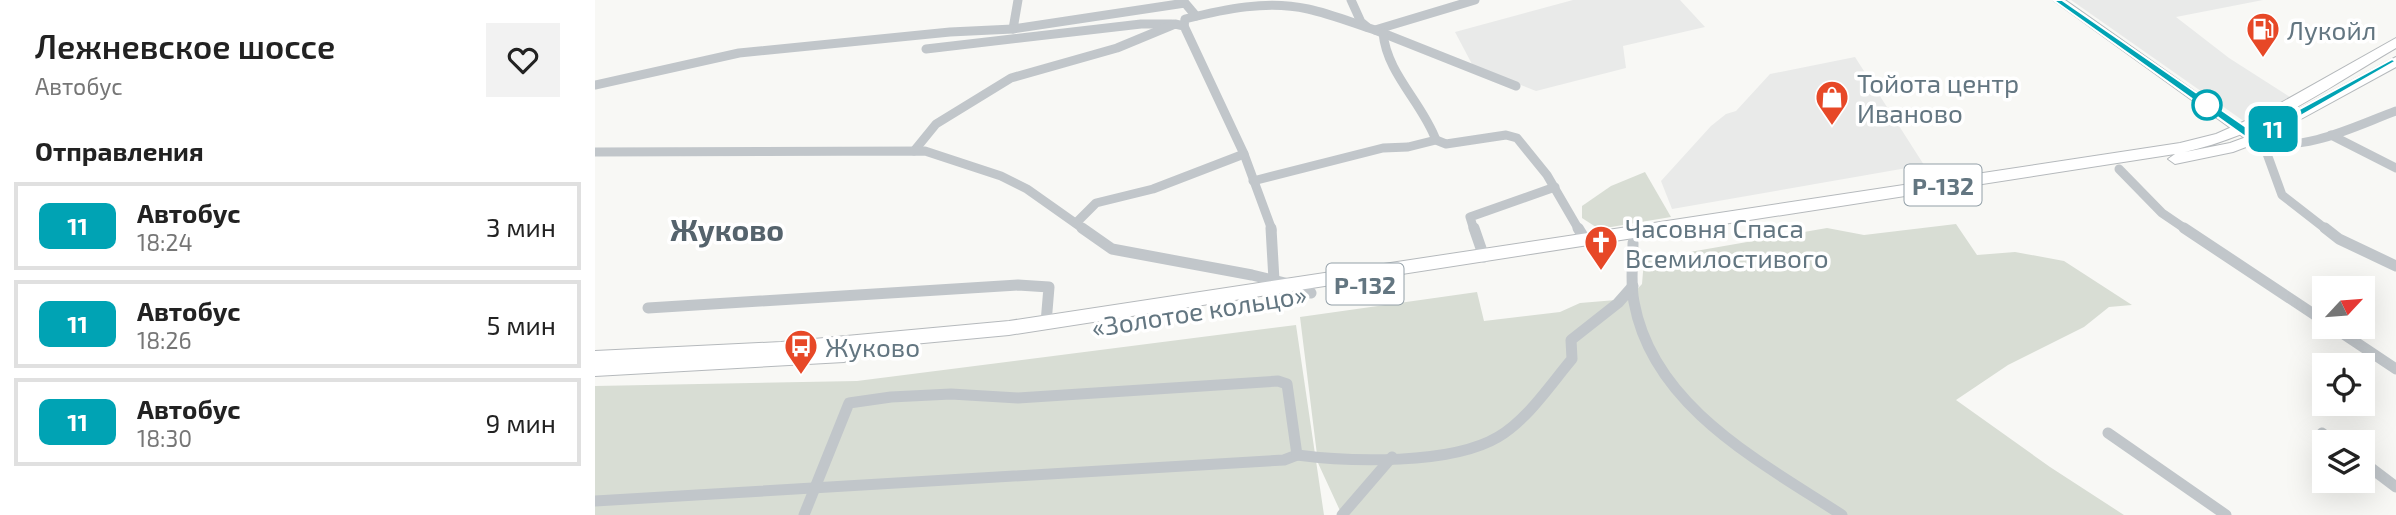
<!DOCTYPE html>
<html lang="ru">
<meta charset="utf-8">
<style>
body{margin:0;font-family:"Exo 2",sans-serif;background:#f2f2f2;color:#222;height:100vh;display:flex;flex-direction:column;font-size:26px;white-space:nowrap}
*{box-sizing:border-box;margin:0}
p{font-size:23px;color:#767676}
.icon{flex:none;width:38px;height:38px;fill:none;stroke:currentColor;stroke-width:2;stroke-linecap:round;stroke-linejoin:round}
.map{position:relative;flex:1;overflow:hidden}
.drawer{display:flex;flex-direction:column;background:#fff;width:595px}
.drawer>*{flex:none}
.badge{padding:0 14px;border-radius:10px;font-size:24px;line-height:46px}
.needle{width:46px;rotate:64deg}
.buttons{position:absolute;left:1717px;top:276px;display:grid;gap:14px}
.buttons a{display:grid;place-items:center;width:63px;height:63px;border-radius:0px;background:#fff;box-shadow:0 7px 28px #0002;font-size:35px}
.map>.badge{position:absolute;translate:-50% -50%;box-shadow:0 0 0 4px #fff}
h2{padding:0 35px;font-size:26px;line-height:63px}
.round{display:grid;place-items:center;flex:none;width:74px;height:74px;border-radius:0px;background:#f2f2f2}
.overview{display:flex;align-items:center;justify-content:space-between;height:119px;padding:0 35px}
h1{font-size:33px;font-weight:600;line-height:52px}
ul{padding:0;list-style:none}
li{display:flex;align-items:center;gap:21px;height:88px;margin:0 14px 10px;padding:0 21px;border:4px solid #e0e0e0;border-radius:0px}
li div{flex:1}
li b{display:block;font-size:26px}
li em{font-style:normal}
li .badge{min-width:77px;font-weight:700;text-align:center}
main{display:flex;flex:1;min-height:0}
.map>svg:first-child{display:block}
.built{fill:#e9eae9}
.green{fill:#d8ddd4}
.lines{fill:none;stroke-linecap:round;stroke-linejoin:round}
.major-casing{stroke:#b5babe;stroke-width:2}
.highway-casing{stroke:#b5b9bc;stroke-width:2}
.minor-far1{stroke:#c1c6ca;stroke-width:9}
.minor{stroke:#c1c6ca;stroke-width:11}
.major{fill:#fff;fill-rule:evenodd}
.highway{fill:#fff;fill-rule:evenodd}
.line{fill:#00a3b4;stroke:#fff;stroke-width:2}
.stop-dot{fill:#fff;stroke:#00a3b4;stroke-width:3.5}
.labels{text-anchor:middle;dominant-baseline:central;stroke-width:7;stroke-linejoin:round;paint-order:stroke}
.shield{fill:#fff;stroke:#929fa7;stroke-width:2}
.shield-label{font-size:24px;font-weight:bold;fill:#637681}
.poi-label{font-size:26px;fill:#637681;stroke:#fff;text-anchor:start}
.street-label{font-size:26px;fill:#637681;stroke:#fff}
.quarter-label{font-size:30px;font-weight:bold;fill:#55636c;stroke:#fff}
</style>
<main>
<section class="drawer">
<div class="overview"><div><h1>Лежневское шоссе</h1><p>Автобус</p></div><a class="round"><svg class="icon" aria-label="heart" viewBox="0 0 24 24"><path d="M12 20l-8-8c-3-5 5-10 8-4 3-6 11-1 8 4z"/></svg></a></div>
<h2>Отправления</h2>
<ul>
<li><span class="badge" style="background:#00a3b4;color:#fff">11</span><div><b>Автобус</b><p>18:24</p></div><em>3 мин</em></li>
<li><span class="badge" style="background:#00a3b4;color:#fff">11</span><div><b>Автобус</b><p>18:26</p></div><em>5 мин</em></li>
<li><span class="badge" style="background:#00a3b4;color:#fff">11</span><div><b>Автобус</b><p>18:30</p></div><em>9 мин</em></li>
</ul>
</section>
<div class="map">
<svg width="1801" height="515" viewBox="0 0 1801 515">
<rect width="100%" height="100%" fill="#f8f8f5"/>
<g class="built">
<polygon points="978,0 1085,0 1110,27 1028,46 1031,68 941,91 878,66 860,32"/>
<polygon points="1476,0 1668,0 1581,17 1634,58 1695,97 1650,122"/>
<polygon points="1260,57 1329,165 1077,209 1066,181 1116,126 1131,114 1141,111 1175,74"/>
</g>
<g class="green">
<polygon points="1050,172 1076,217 1004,229 987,218 987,206 1016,186"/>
<polygon points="1361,224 1382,255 1420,252 1469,261 1537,305 1514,307 1489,327 1413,365 1361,400 1455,467 1529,515 747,515 723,463 705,317 882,292 889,321 965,312 985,303 1033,299 1047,284 1049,260 1232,228 1269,235"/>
<polygon points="701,325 729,515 0,515 0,386 262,381"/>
</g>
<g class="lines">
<defs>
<polygon id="major" points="1458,0 1470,0 1663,136 1665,139 1663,142 1655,142"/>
<path id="highway" d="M1801,38V48C1734,87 1668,135 1590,152L1635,143L1654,136L1801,57V67L1664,142L1638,152L1580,164L1573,159L1580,154L414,335L254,350L258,355L255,360L249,362L0,376V351L186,342L414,321L1585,143L1621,134L1666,114Z"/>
</defs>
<use href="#major" class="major-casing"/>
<use href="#highway" class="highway-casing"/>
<g class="minor-far1">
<polyline points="423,0 418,29 590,3 601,16"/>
<polyline points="756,0 766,22 772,27"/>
<polyline points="880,0 780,30 921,86"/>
<path d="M589,26L590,19C630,9 672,0 713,9C736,14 758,23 780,30"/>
<path d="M788,33C792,74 827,102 841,140"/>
<polyline points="331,49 546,24 577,24"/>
<polyline points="0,85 144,53 355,32 418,29"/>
<polyline points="1736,135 1801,168"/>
<path d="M1667,142C1711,152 1760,126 1801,111"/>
<polyline points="1672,145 1671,151 1687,195 1732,230"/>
<polyline points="319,151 341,124 416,78 522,48 580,24 589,26 649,154 677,230"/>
<polyline points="0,152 330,151 406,176 432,189 490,230"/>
<polyline points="1524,169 1567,213 1592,230"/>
<polyline points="658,181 788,148 813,147 841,140 851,144 911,135 922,138 952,175 984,230"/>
<polyline points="481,223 501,203 558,189 649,154"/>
<polyline points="879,230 875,217 960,187"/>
</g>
<g class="minor">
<polyline points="487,228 517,249 657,275 702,286 716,293"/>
<polyline points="676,228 679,280"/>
<polyline points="879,228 889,257"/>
<polyline points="983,228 991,241"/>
<polyline points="1589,228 1729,321"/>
<polyline points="1730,228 1744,239 1801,266"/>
<path d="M1038,243C1038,263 1035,283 1039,302C1058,407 1166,462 1247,515"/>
<polyline points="53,308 423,285 454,287 451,323"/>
<polyline points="1738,327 1801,369"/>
<polyline points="1513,433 1631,515"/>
<polyline points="1727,433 1740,443"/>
<polyline points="1768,462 1801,487"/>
<polyline points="0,501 689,460 702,455"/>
<path d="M209,515L254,403L296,397L356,394L423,398L683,381L692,384L702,455C755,462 856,465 903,437C933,419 955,385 977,359L976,340L1023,303L1038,286"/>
<polyline points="747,515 797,457"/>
</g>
<use href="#major" class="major"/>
<use href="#highway" class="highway"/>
</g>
<polygon class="line" points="1458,0 1467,0 1660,133 1797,59 1801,61 1659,143"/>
<defs>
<symbol id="fuel-pin" viewBox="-11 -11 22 30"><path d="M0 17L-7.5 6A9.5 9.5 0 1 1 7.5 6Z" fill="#e74827" stroke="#fff"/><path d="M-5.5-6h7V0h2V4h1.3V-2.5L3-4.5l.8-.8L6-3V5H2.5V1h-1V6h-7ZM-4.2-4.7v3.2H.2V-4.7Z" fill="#fff"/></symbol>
<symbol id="shop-pin" viewBox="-11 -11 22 30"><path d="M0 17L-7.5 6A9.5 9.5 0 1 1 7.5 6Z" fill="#e74827" stroke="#fff"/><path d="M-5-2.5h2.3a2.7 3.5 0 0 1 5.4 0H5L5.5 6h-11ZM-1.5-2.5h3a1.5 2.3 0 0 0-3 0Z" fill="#fff"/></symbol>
<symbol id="church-pin" viewBox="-11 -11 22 30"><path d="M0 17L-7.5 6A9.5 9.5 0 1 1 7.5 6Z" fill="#e74827" stroke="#fff"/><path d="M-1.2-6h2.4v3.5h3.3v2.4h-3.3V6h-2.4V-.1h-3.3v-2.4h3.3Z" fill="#fff"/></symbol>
<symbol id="bus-pin" viewBox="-11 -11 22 30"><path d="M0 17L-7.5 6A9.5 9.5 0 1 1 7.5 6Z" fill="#e74827" stroke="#fff"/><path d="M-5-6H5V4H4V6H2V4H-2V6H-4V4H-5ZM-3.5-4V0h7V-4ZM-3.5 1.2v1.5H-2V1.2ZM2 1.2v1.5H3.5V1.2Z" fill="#fff"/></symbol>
</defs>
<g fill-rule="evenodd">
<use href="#fuel-pin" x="1649" y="10" width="38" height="52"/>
<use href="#shop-pin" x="1218" y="78" width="38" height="52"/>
<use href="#church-pin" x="987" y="223" width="38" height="52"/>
<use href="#bus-pin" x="187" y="327" width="38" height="52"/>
</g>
<circle class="stop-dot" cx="1612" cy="105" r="14"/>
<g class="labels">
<g class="shield">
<rect x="1309.5" y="164.5" width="77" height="41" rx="5"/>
<rect x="731.5" y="263.5" width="77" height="41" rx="5"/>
</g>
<g class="shield-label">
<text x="1348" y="185">Р-132</text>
<text x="770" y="284">Р-132</text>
</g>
<g class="poi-label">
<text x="1692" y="29">Лукойл</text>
<text x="1262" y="82">Тойота центр<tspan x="1262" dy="30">Иваново</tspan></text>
<text x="1030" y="227">Часовня Спаса<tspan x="1030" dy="30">Всемилостивого</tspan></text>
<text x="230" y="346">Жуково</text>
</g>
<g class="street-label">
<text transform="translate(604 310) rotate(-9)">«Золотое кольцо»</text>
</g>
<g class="quarter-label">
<text x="132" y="229">Жуково</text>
</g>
</g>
</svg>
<div class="buttons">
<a><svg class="needle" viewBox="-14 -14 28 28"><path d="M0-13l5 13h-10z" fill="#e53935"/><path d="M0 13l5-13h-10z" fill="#767676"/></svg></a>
<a><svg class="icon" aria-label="locate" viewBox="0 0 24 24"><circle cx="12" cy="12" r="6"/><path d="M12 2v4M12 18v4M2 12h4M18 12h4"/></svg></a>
<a><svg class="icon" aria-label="layers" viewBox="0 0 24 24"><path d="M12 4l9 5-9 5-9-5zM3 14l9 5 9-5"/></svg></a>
</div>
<b class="badge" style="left:1678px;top:129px;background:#00a3b4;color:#fff">11</b>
</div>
</main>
